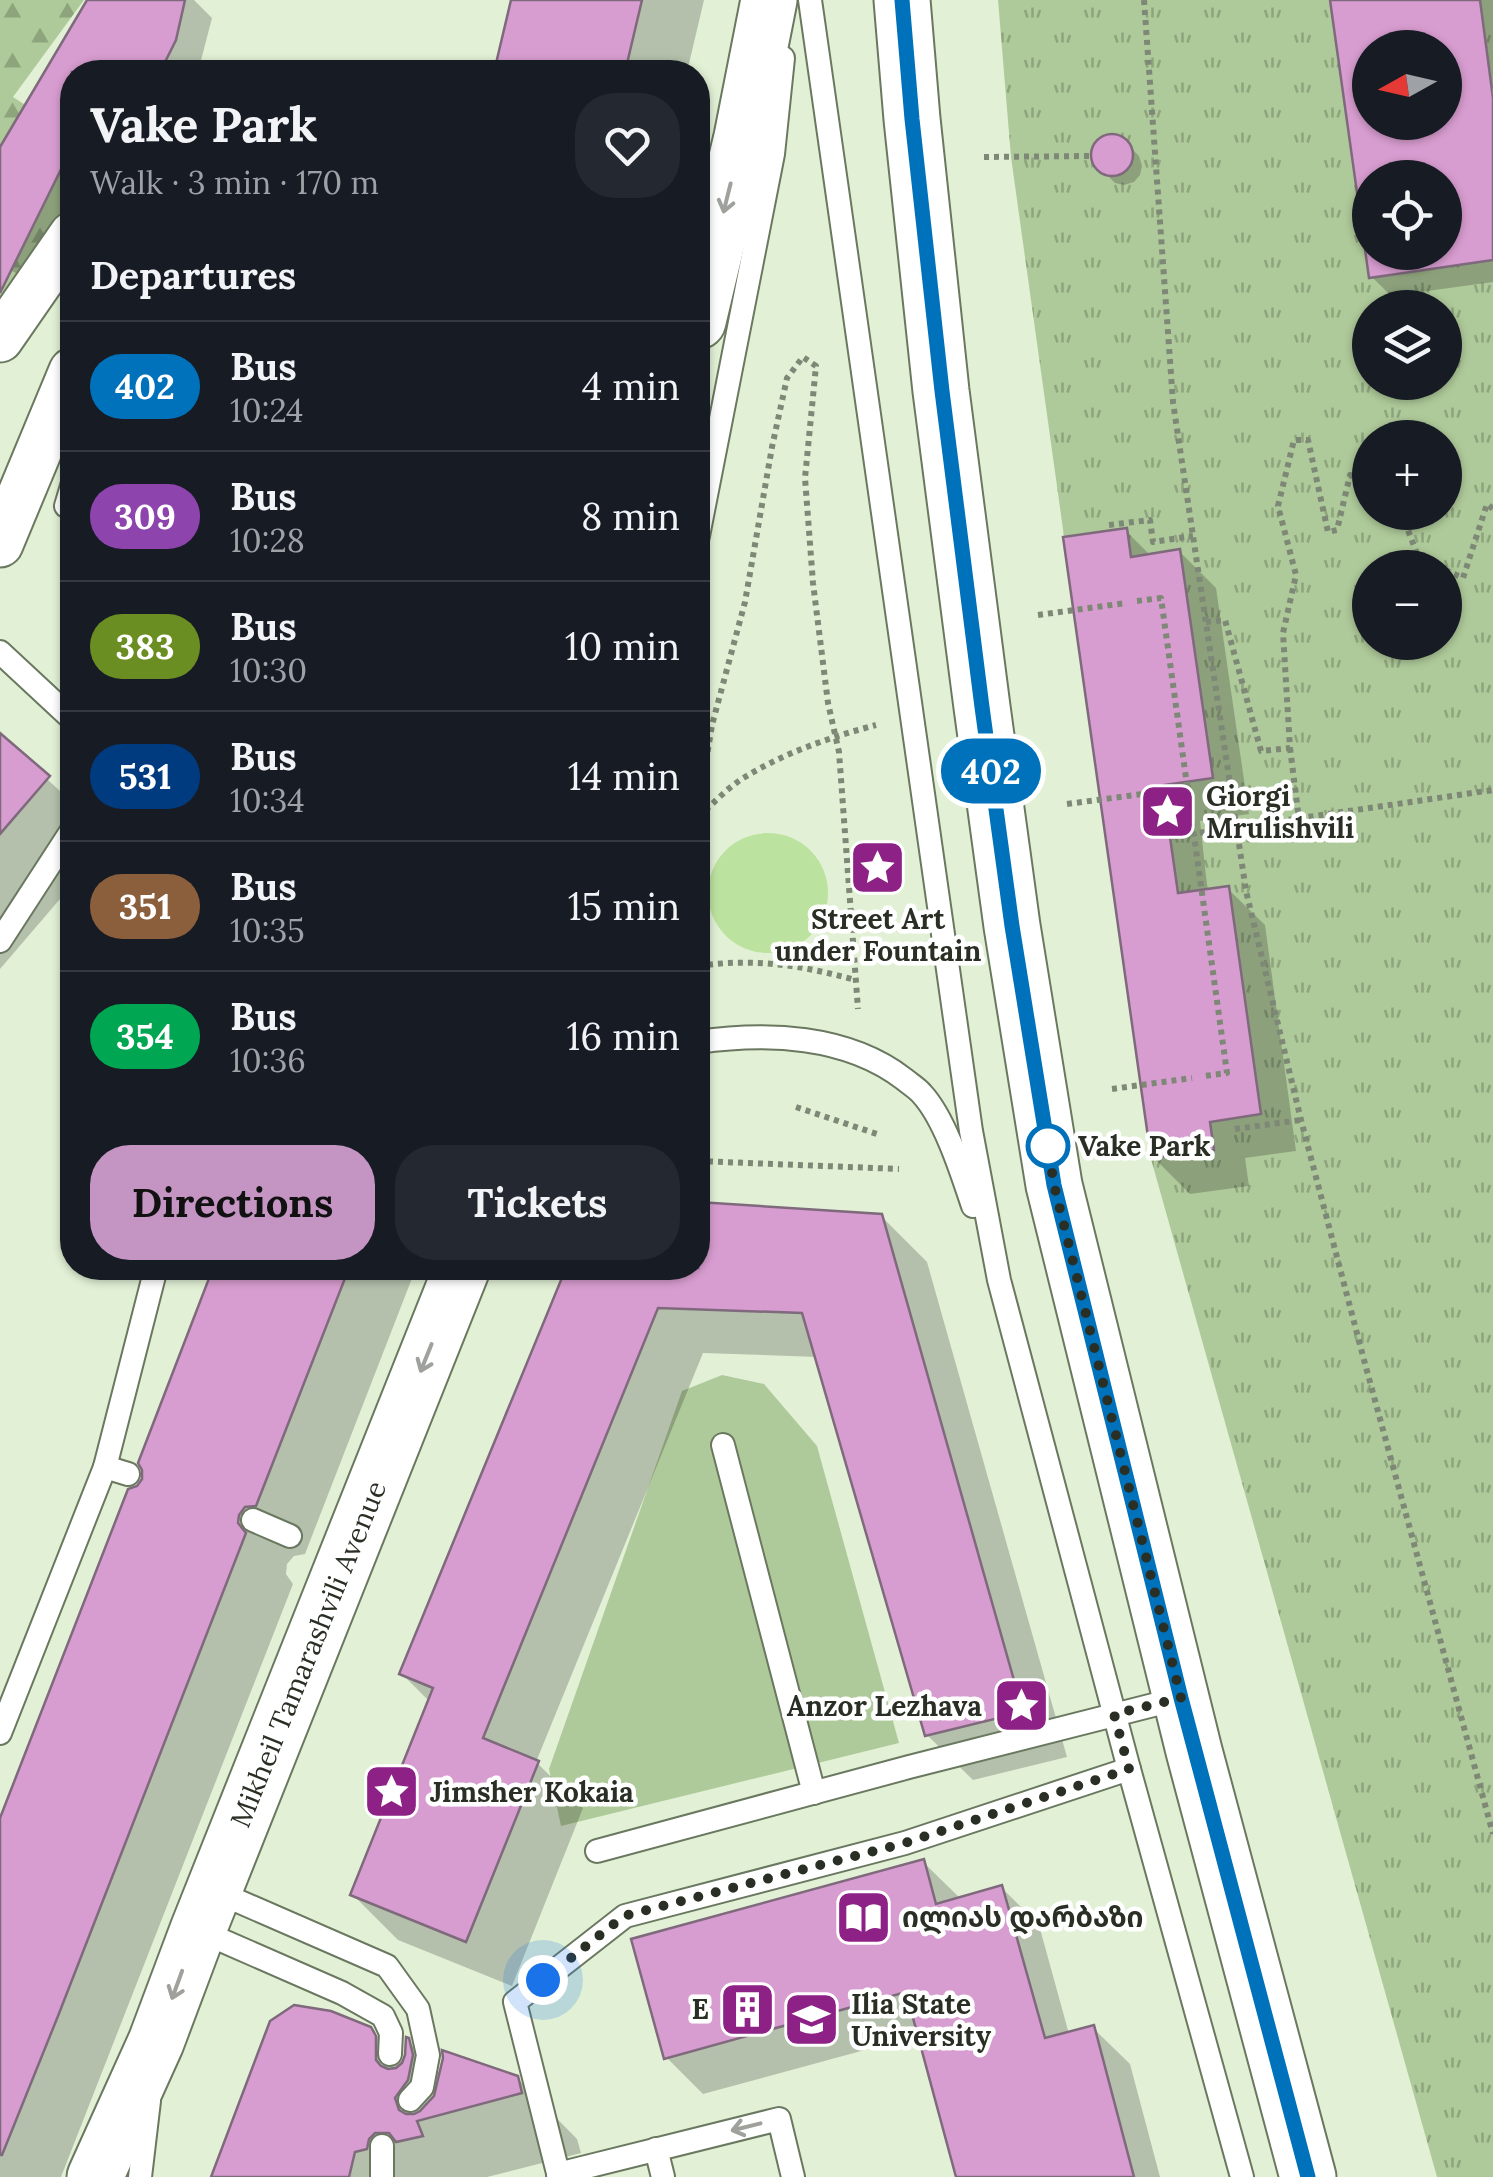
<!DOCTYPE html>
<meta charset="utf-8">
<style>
body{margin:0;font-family:Lora,"Noto Sans Georgian",serif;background:#242831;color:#f1f3f6;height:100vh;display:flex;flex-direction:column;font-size:38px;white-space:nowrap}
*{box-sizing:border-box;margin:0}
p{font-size:32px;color:#9ea1a6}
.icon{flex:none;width:55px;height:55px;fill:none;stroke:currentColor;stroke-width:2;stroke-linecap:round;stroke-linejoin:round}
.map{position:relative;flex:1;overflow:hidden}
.drawer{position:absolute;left:60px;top:60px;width:650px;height:1220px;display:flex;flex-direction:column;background:#171b24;border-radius:40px;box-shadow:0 2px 8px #0004}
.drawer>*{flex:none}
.badge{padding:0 20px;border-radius:32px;font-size:35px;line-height:65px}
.needle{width:65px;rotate:262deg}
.controls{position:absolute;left:1352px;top:30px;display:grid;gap:20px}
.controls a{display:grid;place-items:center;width:110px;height:110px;border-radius:50%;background:#171b24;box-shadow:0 2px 8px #0004;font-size:50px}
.you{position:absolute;width:50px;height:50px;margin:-25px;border:8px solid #fff;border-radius:50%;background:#1a73e8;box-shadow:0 0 0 15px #1a73e833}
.map>.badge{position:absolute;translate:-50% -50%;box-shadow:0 0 0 5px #fff}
h2{padding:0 30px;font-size:38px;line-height:90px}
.round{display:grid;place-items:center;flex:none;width:105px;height:105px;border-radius:40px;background:#242831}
.overview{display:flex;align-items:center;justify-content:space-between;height:170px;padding:0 30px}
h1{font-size:48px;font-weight:700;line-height:75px}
.cta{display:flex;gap:20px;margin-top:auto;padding:20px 30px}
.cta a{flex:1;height:115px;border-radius:40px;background:#c494c3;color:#111;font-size:40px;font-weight:700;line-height:115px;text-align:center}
.cta a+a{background:#242831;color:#f1f3f6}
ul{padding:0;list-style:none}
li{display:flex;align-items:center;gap:30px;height:130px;padding:0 30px;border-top:2px solid #363941}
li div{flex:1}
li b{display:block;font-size:38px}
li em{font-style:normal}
li .badge{min-width:110px;font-weight:700;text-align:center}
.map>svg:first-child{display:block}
.forest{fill:url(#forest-firs)}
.park{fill:url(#park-tufts);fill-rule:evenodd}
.garden{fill:#afca9a}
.water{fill:#bce29f}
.shadow{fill:#0003;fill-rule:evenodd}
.building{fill:#d89dd0;stroke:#7f697c;stroke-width:2.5;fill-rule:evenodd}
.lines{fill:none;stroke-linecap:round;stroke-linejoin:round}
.service-casing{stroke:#6a7860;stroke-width:26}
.minor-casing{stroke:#6a7860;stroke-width:49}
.secondary-casing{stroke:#6a7860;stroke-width:59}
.path{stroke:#7e8876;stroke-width:6;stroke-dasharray:5 5;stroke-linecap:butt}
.service{stroke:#fff;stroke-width:22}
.minor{stroke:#fff;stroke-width:45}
.secondary{stroke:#fff;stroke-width:55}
.oneway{stroke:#9fa19c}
.line-casing{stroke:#fff;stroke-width:22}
.line{stroke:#0072bc;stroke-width:15}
.walk{stroke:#292f24;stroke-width:10;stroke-dasharray:0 18}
.stop-dot{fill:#fff;stroke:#0072bc;stroke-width:5}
.labels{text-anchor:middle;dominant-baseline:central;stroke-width:9;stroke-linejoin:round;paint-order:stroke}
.poi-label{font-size:28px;font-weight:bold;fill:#292f24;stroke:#fff;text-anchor:start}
.stop-label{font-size:28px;font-weight:bold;fill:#292f24;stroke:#fff;text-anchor:start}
.street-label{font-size:28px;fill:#292f24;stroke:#fff}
</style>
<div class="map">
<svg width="1493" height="2177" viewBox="0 0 1493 2177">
<defs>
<pattern id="forest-firs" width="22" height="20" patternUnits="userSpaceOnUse" patternTransform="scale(2.5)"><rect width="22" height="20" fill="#afca9a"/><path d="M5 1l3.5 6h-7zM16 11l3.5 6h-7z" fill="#8ea47d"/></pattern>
<pattern id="park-tufts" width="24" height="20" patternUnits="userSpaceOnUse" patternTransform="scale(2.5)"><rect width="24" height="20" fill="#afca9a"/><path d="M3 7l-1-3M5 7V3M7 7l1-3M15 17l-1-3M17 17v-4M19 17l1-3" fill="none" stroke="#8ea47d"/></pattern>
</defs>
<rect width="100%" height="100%" fill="#e2f1d6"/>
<polygon class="forest" points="0,0 84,0 13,97 72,135 72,235 0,339"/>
<path class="park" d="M998,0H1493V2177H1437L1151,1159L1011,157ZM1370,48H1445V122H1370ZM1370,178H1445V252H1370ZM1370,308H1445V382H1370ZM1370,438H1445V512H1370ZM1370,568H1445V642H1370Z"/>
<polygon class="garden" points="722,1375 764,1384 817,1446 899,1743 561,1826 549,1769 682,1391"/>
<circle class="water" cx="768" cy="893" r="60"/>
<g class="shadow">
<polygon points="90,0 194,0 212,18 198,72 72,72 72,224 42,286 0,265 0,150"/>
<polygon points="514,0 704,0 687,72 497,72"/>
<path d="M1333,0H1493V282L1391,296L1372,277ZM1370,48H1445V122H1370ZM1370,178H1445V252H1370Z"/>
<polygon points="434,60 486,72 431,72"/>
<polygon points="1112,136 1121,138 1139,156 1142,166 1140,175 1134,182 1124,185 1115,183 1097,165 1093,156 1095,146 1102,139"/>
<polygon points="1126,531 1151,556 1179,551 1216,588 1249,814 1200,821 1206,876 1208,891 1228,889 1265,925 1296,1151 1245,1158 1249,1186 1190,1194 1153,1157"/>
<polygon points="0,736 72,802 72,885 0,969"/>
<polygon points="698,1205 881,1216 927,1262 1067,1757 973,1780 927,1735 818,1357 703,1353 536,1762 583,1808 512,1986 398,1940 352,1894 430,1702 402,1674 569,1268 698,1268"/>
<polygon points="216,1268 416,1268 305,1554 294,1556 287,1564 286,1574 293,1584 61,2177 0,2177 0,1825 139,1488 144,1480 141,1463"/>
<polygon points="923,1862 961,1899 1002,1888 1039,1925 1069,2034 1093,2028 1130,2064 1160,2177 959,2177 920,2035 703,2094 666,2057"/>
<polygon points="370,2029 404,2063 408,2041 441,2074 517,2078 577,2139 581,2153 487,2177 214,2177"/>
</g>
<g class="building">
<polygon points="87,0 185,0 176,40 160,72 72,72 72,147 0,293 0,147"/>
<polygon points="511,0 642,0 625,72 494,72"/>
<path d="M1330,0H1480L1493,98V260L1369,278ZM1370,48H1445V122H1370ZM1370,178H1445V252H1370Z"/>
<circle cx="1112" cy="155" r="21"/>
<polygon points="1127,528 1131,557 1180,549 1213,778 1164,785 1170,837 1178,893 1229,886 1261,1114 1210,1122 1214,1150 1151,1158 1063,537"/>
<polygon points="0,733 50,776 0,834"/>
<polygon points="698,1202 882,1214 1023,1712 925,1736 802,1313 658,1308 483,1738 539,1761 466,1942 350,1895 433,1688 399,1674 566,1268 698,1268"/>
<polygon points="213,1268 349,1268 256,1506 245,1507 239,1515 238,1523 246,1533 58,2016 2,2155 0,2155 0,1818 128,1489 137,1486 142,1479 142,1470 138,1463"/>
<polygon points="924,1859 936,1904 1002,1885 1045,2038 1094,2025 1134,2177 956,2177 906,1992 664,2059 631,1939"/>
<polygon points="294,2005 331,2011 371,2027 376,2036 376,2060 381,2066 388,2069 396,2068 402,2063 405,2055 406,2037 409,2038 413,2055 408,2080 395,2098 399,2110 406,2114 414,2114 420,2111 434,2096 443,2058 442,2050 518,2076 522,2093 417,2121 423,2136 396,2142 389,2133 375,2133 369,2139 367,2149 355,2152 349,2177 211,2177 270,2021"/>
</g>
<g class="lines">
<defs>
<g id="service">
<polyline points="810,0 971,1131 999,1280 1129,1769 1242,2177"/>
<polyline points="72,486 66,506 72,508"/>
<polyline points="698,536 773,154 783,58"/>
<polyline points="0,652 72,719"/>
<polyline points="0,941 72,830"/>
<path d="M698,1042C766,1032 847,1035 904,1079C910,1084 917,1088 922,1094C945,1119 962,1173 973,1206"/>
<polyline points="723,1445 814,1793"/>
<polyline points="105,1467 156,1268"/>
<polyline points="253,1520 290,1536"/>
<polyline points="0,1733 105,1467 128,1474"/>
<polyline points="597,1851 909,1767 1181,1698"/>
<polyline points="215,1891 387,1966 418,2009 428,2055 422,2087 410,2100"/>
<polyline points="198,1930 342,1993 383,2016 391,2033 390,2054"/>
<polyline points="656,2149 663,2177"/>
<polyline points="558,2174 779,2119 793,2177"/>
<polyline points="140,2177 149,2101"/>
<polyline points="382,2177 382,2146"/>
<polyline points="559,2177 515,2002 625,1916 905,1843 1129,1769"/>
</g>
<g id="minor">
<polyline points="0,339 72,235"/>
<polyline points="0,544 72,371"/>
</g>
<g id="secondary">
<polyline points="902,0 912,119 941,391 982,707 1012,926 1054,1185 1194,1751 1308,2177"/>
<polyline points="698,321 742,137 769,0"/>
<polyline points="95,2177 156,2042 198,1930 462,1268"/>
</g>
</defs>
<use href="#service" class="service-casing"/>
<use href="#minor" class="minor-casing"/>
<use href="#secondary" class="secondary-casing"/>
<g class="path">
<polyline points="1144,0 1173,402 1246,891 1301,1120 1364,1360 1493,1834"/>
<polyline points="1492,91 1493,91"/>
<polyline points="984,157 1090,156"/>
<polyline points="1401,512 1419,559 1439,568"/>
<polyline points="1109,525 1150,520 1153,542 1193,536"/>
<polyline points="1445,570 1463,578 1487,504 1493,509"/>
<polyline points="1137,601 1161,598 1227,1073 1204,1076"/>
<polyline points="1038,615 1126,603"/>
<polyline points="1206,622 1225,620 1261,751 1290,748 1283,633 1296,575 1278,506 1294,440 1308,440 1328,532 1337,530 1350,475 1370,486"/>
<polyline points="1290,748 1299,819"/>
<polyline points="1067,804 1188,788"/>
<polyline points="698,811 712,725 745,602 772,447 787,378 803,357 816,366 805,478 813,583 828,703 839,752 858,1009"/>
<path d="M698,817C713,804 728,787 745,777C786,752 831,737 876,725"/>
<polyline points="1170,837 1493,790"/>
<path d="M698,966C754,958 801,965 855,980"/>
<polyline points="1112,1089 1192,1078"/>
<polyline points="796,1107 877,1134"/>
<polyline points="698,1110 699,1109"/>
<polyline points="1235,1129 1301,1120"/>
<polyline points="698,1161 899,1169"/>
</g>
<use href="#service" class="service"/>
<use href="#minor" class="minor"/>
<use href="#secondary" class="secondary"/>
</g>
<defs><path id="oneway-shaft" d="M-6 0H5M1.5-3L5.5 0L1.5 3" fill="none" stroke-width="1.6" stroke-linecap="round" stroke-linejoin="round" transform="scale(2.5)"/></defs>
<g class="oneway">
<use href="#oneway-shaft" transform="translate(727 198) rotate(104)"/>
<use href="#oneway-shaft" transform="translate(426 1358) rotate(112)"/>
<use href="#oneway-shaft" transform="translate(177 1985) rotate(110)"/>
<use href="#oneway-shaft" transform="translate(746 2127) rotate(166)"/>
</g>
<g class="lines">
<defs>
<polyline id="line" points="902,0 912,119 942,391 982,707 1012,926 1054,1185 1181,1698 1308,2177"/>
</defs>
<use href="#line" class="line-casing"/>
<use href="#line" class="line"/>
<polyline class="walk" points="543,1980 624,1916 905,1843 1129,1769 1114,1714 1181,1698 1054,1185 1048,1146"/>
</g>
<defs>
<symbol id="sight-square" viewBox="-11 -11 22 22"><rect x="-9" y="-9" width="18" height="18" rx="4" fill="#8d2185" stroke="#fff"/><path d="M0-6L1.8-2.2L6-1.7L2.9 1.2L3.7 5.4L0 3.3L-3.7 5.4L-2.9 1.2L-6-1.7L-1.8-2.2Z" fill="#fff"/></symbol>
<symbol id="library-square" viewBox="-11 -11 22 22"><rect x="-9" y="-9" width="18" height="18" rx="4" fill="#8d2185" stroke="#fff"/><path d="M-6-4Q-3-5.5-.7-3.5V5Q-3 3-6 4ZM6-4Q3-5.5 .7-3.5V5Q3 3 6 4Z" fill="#fff"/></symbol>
<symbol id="building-square" viewBox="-11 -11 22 22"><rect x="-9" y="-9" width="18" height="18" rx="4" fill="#8d2185" stroke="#fff"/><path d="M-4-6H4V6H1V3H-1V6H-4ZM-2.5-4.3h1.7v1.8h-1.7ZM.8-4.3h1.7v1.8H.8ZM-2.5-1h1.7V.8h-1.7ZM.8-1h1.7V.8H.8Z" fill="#fff"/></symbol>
<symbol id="university-square" viewBox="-11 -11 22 22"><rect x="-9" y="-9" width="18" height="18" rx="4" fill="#8d2185" stroke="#fff"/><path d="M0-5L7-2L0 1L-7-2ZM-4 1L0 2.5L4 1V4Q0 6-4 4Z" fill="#fff"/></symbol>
</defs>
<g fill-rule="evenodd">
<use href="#sight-square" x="1136" y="780" width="63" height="63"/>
<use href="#sight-square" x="846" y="836" width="63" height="63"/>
<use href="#sight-square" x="990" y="1674" width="63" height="63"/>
<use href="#sight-square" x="360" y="1760" width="63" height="63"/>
<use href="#library-square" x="832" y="1886" width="63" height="63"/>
<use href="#building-square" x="716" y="1978" width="63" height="63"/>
<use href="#university-square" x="780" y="1988" width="63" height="63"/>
</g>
<circle class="stop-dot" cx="1048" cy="1146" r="20"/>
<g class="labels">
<g class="poi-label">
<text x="1206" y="796">Giorgi<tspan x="1206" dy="32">Mrulishvili</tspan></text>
<text x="878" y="919" text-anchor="middle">Street Art<tspan x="878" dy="32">under Fountain</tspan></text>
<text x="982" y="1706" text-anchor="end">Anzor Lezhava</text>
<text x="430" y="1792">Jimsher Kokaia</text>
<text x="902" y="1917">ილიას დარბაზი</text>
<text x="851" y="2004">Ilia State<tspan x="851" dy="32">University</tspan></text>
<text x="709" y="2009" text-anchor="end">E</text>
</g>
<g class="stop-label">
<text x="1078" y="1146">Vake Park</text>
</g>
<g class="street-label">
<text transform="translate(308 1654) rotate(-68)">Mikheil Tamarashvili Avenue</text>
</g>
</g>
</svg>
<div class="controls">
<a><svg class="needle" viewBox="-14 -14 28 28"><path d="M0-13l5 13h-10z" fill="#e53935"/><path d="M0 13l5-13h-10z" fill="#9ea1a6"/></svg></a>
<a><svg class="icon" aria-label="locate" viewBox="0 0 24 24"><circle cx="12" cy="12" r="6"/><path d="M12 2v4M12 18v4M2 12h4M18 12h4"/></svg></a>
<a><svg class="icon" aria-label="layers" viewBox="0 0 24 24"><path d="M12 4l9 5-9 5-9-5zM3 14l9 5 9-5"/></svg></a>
<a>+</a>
<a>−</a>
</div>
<div class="you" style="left:543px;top:1980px"></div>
<b class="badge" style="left:991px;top:771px;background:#0072bc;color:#fff">402</b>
<section class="drawer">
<div class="overview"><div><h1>Vake Park</h1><p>Walk · 3 min · 170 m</p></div><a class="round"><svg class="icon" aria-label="heart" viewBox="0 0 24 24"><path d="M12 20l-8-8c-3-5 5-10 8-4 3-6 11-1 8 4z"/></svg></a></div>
<h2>Departures</h2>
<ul>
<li><span class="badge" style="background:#0072bc;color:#fff">402</span><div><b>Bus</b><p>10:24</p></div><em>4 min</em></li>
<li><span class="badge" style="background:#8e44ad;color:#fff">309</span><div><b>Bus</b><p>10:28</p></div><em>8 min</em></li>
<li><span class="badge" style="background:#6b8e23;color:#fff">383</span><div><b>Bus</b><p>10:30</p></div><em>10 min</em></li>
<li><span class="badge" style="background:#003b80;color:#fff">531</span><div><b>Bus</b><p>10:34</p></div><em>14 min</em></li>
<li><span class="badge" style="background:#8b5e3c;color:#fff">351</span><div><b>Bus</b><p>10:35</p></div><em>15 min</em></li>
<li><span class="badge" style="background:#00a651;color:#fff">354</span><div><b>Bus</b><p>10:36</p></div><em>16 min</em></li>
</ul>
<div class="cta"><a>Directions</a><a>Tickets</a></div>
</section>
</div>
